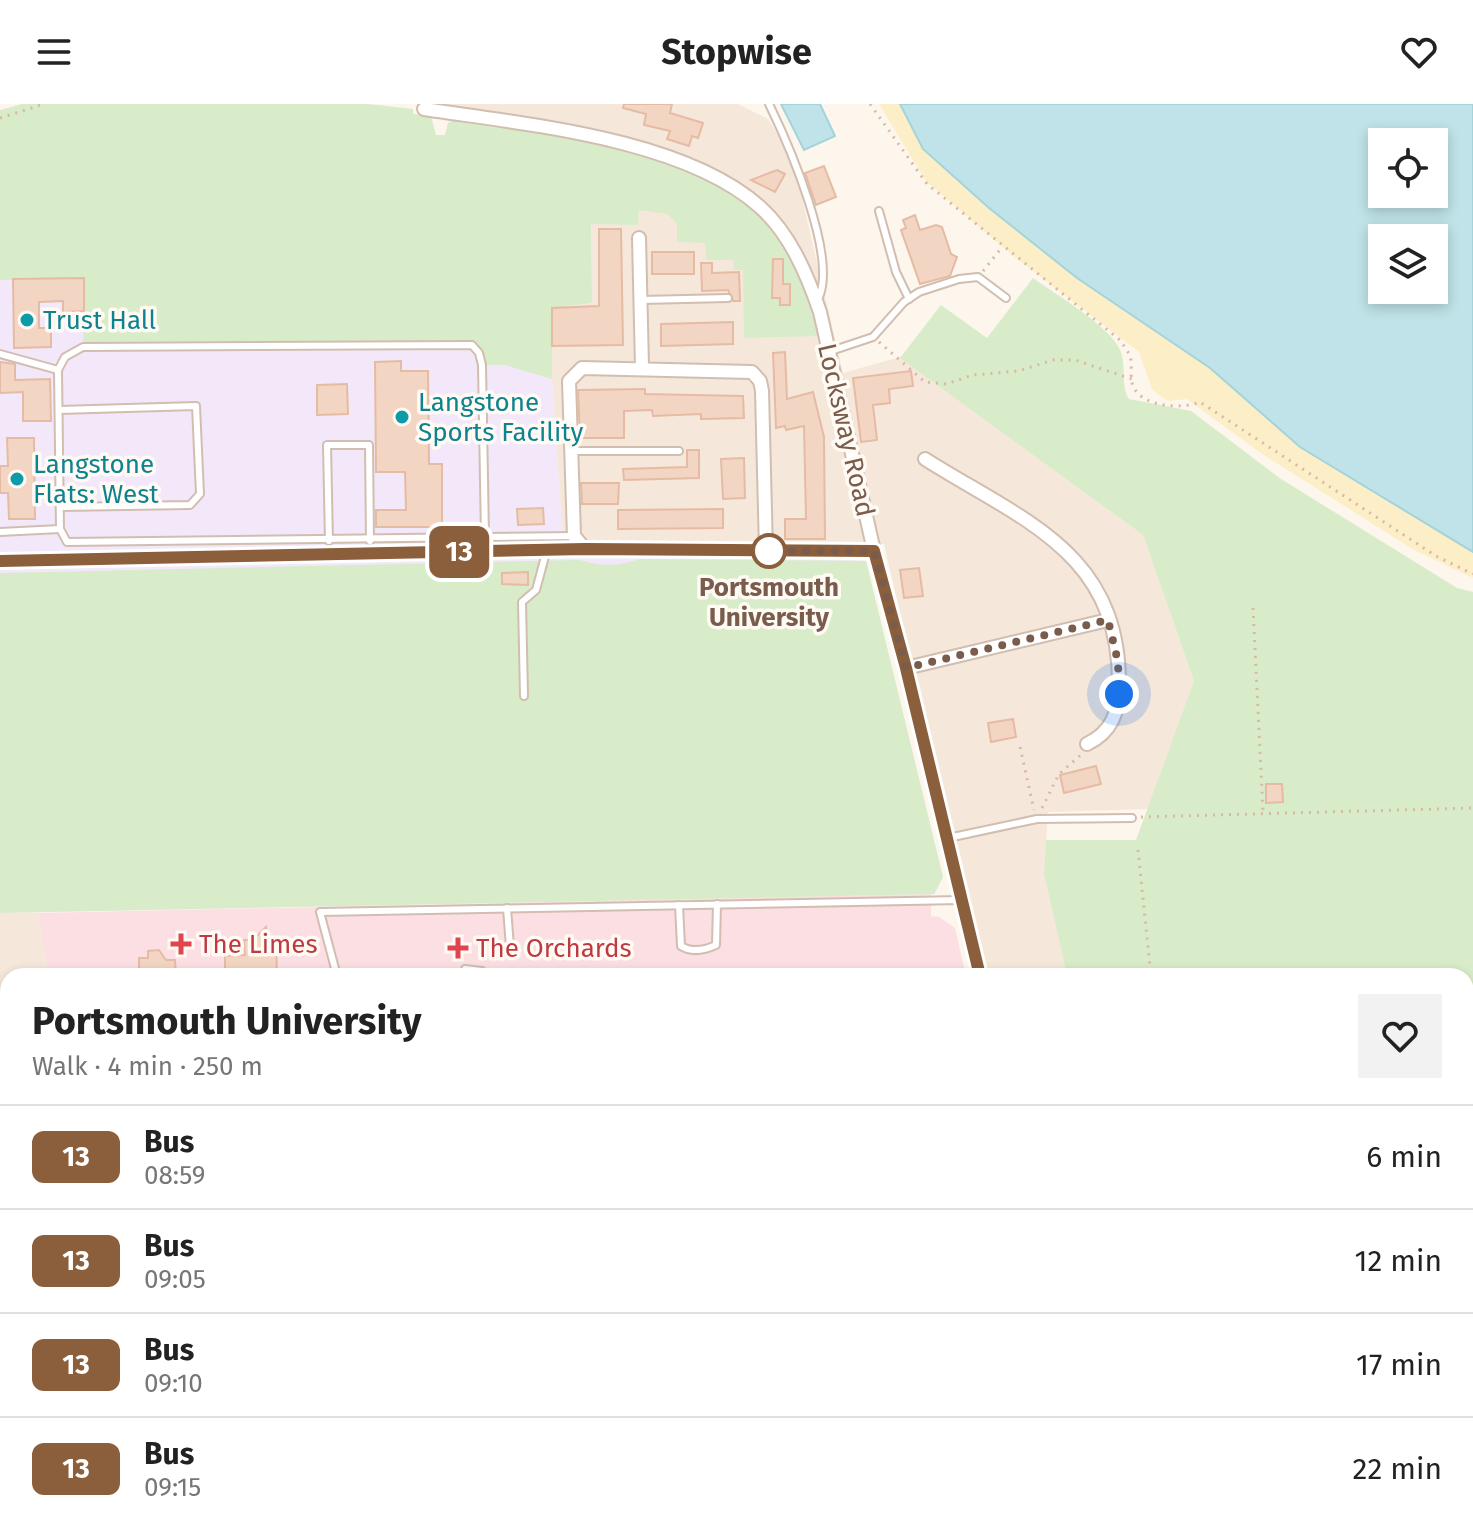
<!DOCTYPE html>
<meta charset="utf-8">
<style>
body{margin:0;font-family:"Fira Sans",sans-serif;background:#f2f2f2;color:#222;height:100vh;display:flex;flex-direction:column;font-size:30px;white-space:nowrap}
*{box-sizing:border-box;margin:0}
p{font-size:26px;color:#767676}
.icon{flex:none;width:44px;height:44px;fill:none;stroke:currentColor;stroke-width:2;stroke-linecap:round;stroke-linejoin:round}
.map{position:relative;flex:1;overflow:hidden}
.drawer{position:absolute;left:0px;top:864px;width:1474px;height:568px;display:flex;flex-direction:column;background:#fff;border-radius:24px 24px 0 0;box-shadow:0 4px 12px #0003}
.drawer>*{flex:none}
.badge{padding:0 16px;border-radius:12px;font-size:28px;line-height:52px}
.fabs{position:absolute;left:1368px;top:24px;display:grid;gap:16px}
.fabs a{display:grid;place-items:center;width:80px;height:80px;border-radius:0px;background:#fff;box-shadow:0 4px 12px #0003;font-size:40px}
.you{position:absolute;width:40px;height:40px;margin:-20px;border:6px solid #fff;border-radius:50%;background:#1a73e8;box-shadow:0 0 0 12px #1a73e833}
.map>.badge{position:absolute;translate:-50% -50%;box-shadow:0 0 0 4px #fff}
.round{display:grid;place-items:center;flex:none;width:84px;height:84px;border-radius:0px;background:#f2f2f2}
.headline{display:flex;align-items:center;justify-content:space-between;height:136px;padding:0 32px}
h1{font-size:38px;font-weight:700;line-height:60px}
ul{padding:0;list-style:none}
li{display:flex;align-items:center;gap:24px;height:104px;padding:0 32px;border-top:2px solid #e0e0e0}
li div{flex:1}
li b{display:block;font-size:30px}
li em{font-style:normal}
li .badge{min-width:88px;font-weight:700;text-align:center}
header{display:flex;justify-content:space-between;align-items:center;height:104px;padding:0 32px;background:#fff;font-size:36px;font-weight:700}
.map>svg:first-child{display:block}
.residential{fill:#f5e8da}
.education{fill:#f3e8fa}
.medical{fill:#fbdfe3}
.green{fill:#d8ecc9}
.sand{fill:#fcefc7}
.water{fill:#bfe3e8;stroke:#a5d3da;stroke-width:2;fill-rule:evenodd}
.building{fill:#f3d5c3;stroke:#e6bba3;stroke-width:2}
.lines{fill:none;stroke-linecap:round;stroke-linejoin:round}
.service-casing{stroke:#d1beb0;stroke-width:10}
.minor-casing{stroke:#d1beb0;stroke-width:16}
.path{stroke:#d9b8a5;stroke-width:3;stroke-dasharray:2 6;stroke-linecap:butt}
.service{stroke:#fff;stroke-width:6}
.minor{stroke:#fff;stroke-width:12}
.line-casing{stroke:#fff;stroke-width:18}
.line{stroke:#8b5e3c;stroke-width:12}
.walk{stroke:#7a5c4d;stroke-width:8;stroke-dasharray:0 14.4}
.culture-dot{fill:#0f9aa8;stroke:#fffaf3;stroke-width:3}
.stop-dot{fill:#fff;stroke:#8b5e3c;stroke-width:4}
.health-dot{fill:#e0444e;stroke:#fffaf3;stroke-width:3}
.labels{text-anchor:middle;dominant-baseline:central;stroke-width:7;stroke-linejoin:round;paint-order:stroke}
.culture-label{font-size:26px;fill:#0d838f;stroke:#fffaf3;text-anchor:start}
.street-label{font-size:26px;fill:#7a5c4d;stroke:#fffaf3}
.stop-label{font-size:26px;font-weight:bold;fill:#7a5c4d;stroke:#fffaf3}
.health-label{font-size:26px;fill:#be3a42;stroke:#fffaf3;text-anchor:start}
</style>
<header><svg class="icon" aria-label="menu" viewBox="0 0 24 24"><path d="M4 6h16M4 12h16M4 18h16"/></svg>Stopwise<svg class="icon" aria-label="heart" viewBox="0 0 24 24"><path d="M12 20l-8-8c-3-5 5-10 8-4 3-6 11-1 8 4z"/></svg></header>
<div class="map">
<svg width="1473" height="1432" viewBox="0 0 1473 1432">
<rect width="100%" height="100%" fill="#fdf6ec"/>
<g class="residential">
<polygon points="421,0 738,0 768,15 787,45 797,73 843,269 900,253 1143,431 1194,577 1149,705 1048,708 1044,770 1067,872 984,872 884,440 563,439 552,275 552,204 592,199 591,120 638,86 737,153 819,232 799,173 771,123 611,42 562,21"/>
<polygon points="0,809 38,809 48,872 8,872 8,1424 597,1424 598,1432 0,1432"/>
<polygon points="1473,1138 1473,1432 952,1432 954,1424 1466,1424 1466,1149"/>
</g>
<polygon class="education" points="367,0 413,5 413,10 431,12 436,31 445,31 448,19 458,14 592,37 592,199 552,204 552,275 563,439 866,457 943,773 935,790 0,809 0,93"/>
<polygon class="medical" points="931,790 931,812 939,813 955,824 966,872 48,872 38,809"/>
<g class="green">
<path d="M22,0H367L413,5V10L431,12L436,31H445L448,19L458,14C549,30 680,43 753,103C789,133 808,189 819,232L744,234L743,166H734L733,156H706L705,139L677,138V120L668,110L639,106L638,121L591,120L592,199L552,204V275L505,261H482L472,241L83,243L84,174L0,176V6Z"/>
<path d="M1033,174C1055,190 1110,222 1120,246C1127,262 1120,281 1129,295L1191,307L1281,375L1457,484L1473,488V1138L1466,1149V872H1067L1044,770L1046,736H1136L1194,577L1143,431L900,254L941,201L987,234Z"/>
<path d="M640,455L866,457L943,773L934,790L0,809V469L580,456C601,463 619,462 640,455Z"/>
<polygon points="527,1424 932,1424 930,1432 528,1432"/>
</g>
<path class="sand" d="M879,0H900L913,25C1096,170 1274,326 1473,448V474L1414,446L1259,348L1187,295L1169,297L1161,293L1152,285L1139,248L1012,151L926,77Z"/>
<g class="water">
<polygon points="781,0 820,0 835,32 804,46"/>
<path d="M900,0H1473V448L1300,343L1210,264L1077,174L989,104L923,45ZM1382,38H1434V90H1382ZM1382,134H1434V186H1382Z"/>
</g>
<g class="building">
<polygon points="624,0 672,0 670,9 703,19 698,34 692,32 689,42 667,35 670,27 644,21 646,10 623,4"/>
<polygon points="824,62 836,93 816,101 805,69"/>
<polygon points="777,66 785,70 775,88 751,76"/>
<polygon points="915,111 920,126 936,121 942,123 951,150 957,153 950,172 920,180 901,126 906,124 903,116"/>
<polygon points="599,125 621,125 623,241 552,242 552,204 599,202"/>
<rect x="652" y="148" width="42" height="22"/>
<polygon points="773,155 783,155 783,180 790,180 790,201 780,201 780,194 772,194"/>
<polygon points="701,159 712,159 712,169 739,168 740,197 733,197 728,186 702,187"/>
<polygon points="84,174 84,207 63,208 63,197 39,198 39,224 51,224 51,243 14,244 13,175"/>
<polygon points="733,218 733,240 661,242 661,220"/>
<polygon points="785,248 787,295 813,288 824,333 825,435 785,435 785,415 806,415 804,322 786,326 785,322 776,324 773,249"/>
<polygon points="401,257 401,267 428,267 429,360 442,360 442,423 376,423 376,406 406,406 405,368 376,368 375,258"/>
<polygon points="0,258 15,260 15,276 50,275 51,317 23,317 23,288 0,289"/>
<polygon points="911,267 913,282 889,285 890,299 873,301 877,336 861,338 853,274"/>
<polygon points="347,280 348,310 317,311 317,281"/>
<polygon points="645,285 645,290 743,292 744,314 701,315 701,310 653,312 652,306 624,307 624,334 580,334 578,286"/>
<polygon points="7,334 34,334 35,415 9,415 8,389 0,389 0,362 8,362"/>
<polygon points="687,346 699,346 699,374 624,376 623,365 687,363"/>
<polygon points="744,354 745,394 723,395 721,355"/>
<polygon points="581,379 619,379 618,400 582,400"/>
<polygon points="543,404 544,420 518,421 517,405"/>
<polygon points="723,405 723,424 618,425 618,406"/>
<polygon points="919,464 923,492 904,494 900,466"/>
<polygon points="528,468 528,481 502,480 502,469"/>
<polygon points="1013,615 1016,633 991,638 988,619"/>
<polygon points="1096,662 1101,680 1064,689 1060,671"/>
<polygon points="1266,680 1282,680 1283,698 1266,699"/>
<polygon points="266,823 267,836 276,836 277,872 225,872 225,852 245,851 244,836 253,836"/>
<polygon points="159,846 166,856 175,856 176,872 139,872 139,854 148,854 148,847"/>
</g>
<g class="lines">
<defs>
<g id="service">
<path d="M769,0C788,39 839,155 818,195"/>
<polyline points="879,107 896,168 909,195"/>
<polyline points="641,196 728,194"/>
<polyline points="828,248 873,233 904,198 919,188 959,175 978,173 1006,194"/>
<polyline points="0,250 58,266"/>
<polyline points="59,306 196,302 200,390 190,401 61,403"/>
<polyline points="572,347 679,347"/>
<polyline points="0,428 60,425"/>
<polyline points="485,433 482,261 479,249 472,241 83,243 65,253 58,266 60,425 67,438 574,432"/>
<polyline points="329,437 327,341 369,341 370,437"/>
<polyline points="0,457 584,445"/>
<polyline points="524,592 522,498 536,486 547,445"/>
<polyline points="948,734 1037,715 1132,714"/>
<path d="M679,801L681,842C692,849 705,846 716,841L717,800"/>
<polyline points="507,804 510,843"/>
<polyline points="465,865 482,867"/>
<polyline points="337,872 320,808 961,796"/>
<polyline points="0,1181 8,1181"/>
<polyline points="298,1424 304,1432"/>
<polyline points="517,1424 518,1432"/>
<polyline points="1182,1424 1184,1432"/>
<polyline points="1137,1429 1156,1424"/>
<polyline points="137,1432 139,1424"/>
<polyline points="396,1432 398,1424"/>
</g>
<g id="minor">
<path d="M424,5C523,20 683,34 760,103C790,130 807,170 820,208L874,447L906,564L980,872"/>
<polyline points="639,134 642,263"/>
<path d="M925,355C1021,416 1120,447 1119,581C1119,608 1112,628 1087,640"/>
<polyline points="766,447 762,287 760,277 752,268 582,264 569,277 574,432 585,445 874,447"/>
<polyline points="906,564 1108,516"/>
<polyline points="0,988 8,1011"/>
<polyline points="8,1023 4,1078 8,1095"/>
<polyline points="0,1113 8,1113"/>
<polyline points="1466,1231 1473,1231"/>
<polyline points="1466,1331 1473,1329"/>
<polyline points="1466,1404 1473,1403"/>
<polyline points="945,1424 946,1432"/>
<polyline points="1292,1424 1295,1432"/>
<polyline points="1439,1425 1440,1432"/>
<polyline points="970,1432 998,1424"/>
<polyline points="1393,1432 1408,1424"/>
</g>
</defs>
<use href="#service" class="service-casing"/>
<use href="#minor" class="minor-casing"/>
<g class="path">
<path d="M870,0L927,80L1120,236C1123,241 1128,247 1130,252C1133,262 1129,276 1134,284C1145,304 1183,305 1200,298L1436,452L1473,470"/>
<polyline points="0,14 44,0"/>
<polyline points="983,167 1003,142"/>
<polyline points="879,238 925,278 946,280 973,271 1018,267 1053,256 1075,256 1132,275"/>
<polyline points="1253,504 1263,708"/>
<polyline points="1020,643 1034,706"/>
<polyline points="1042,704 1059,670 1082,650"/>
<polyline points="1141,713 1473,704"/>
<polyline points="1138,746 1151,872"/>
<polyline points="1466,898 1473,898"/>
</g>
<use href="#service" class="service"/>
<use href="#minor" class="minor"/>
</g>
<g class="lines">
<defs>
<polyline id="line" points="0,457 585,445 874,447 906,564 980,872"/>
</defs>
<use href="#line" class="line-casing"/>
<use href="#line" class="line"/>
<polyline class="walk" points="769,447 766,447 874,447 906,564 1108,516 1118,558 1119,590"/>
</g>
<g class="culture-dot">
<circle cx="27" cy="216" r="8"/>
<circle cx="402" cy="313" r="8"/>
<circle cx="17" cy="375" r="8"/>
</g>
<circle class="stop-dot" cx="769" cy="447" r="16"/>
<g class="health-dot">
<path d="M177 828h8v8h8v8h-8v8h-8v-8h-8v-8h8z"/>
<path d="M454 832h8v8h8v8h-8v8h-8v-8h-8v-8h8z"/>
</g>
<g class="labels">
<g class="culture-label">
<text x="43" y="216">Trust Hall</text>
<text x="418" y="298">Langstone<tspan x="418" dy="30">Sports Facility</tspan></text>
<text x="33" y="360">Langstone<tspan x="33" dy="30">Flats: West</tspan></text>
</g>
<g class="street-label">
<text transform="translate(846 326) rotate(77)">Locksway Road</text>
</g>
<g class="stop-label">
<text x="769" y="483">Portsmouth<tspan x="769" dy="30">University</tspan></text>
</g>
<g class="health-label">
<text x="199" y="840">The Limes</text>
<text x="476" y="844">The Orchards</text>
</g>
</g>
</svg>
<div class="fabs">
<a><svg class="icon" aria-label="locate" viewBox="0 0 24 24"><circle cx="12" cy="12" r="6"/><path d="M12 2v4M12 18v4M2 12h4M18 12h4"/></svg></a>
<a><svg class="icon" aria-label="layers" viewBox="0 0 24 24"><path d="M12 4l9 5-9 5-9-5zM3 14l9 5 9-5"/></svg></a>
</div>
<div class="you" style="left:1119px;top:590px"></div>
<b class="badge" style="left:459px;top:448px;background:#8b5e3c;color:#fff">13</b>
<section class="drawer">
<div class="headline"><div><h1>Portsmouth University</h1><p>Walk · 4 min · 250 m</p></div><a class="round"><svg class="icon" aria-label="heart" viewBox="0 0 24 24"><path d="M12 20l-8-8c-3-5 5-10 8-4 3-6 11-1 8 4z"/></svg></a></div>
<ul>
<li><span class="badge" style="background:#8b5e3c;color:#fff">13</span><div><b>Bus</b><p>08:59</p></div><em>6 min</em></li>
<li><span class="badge" style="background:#8b5e3c;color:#fff">13</span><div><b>Bus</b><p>09:05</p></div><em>12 min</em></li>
<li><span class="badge" style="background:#8b5e3c;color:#fff">13</span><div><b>Bus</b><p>09:10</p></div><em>17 min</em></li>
<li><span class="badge" style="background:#8b5e3c;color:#fff">13</span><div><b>Bus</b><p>09:15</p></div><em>22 min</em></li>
</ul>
</section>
</div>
